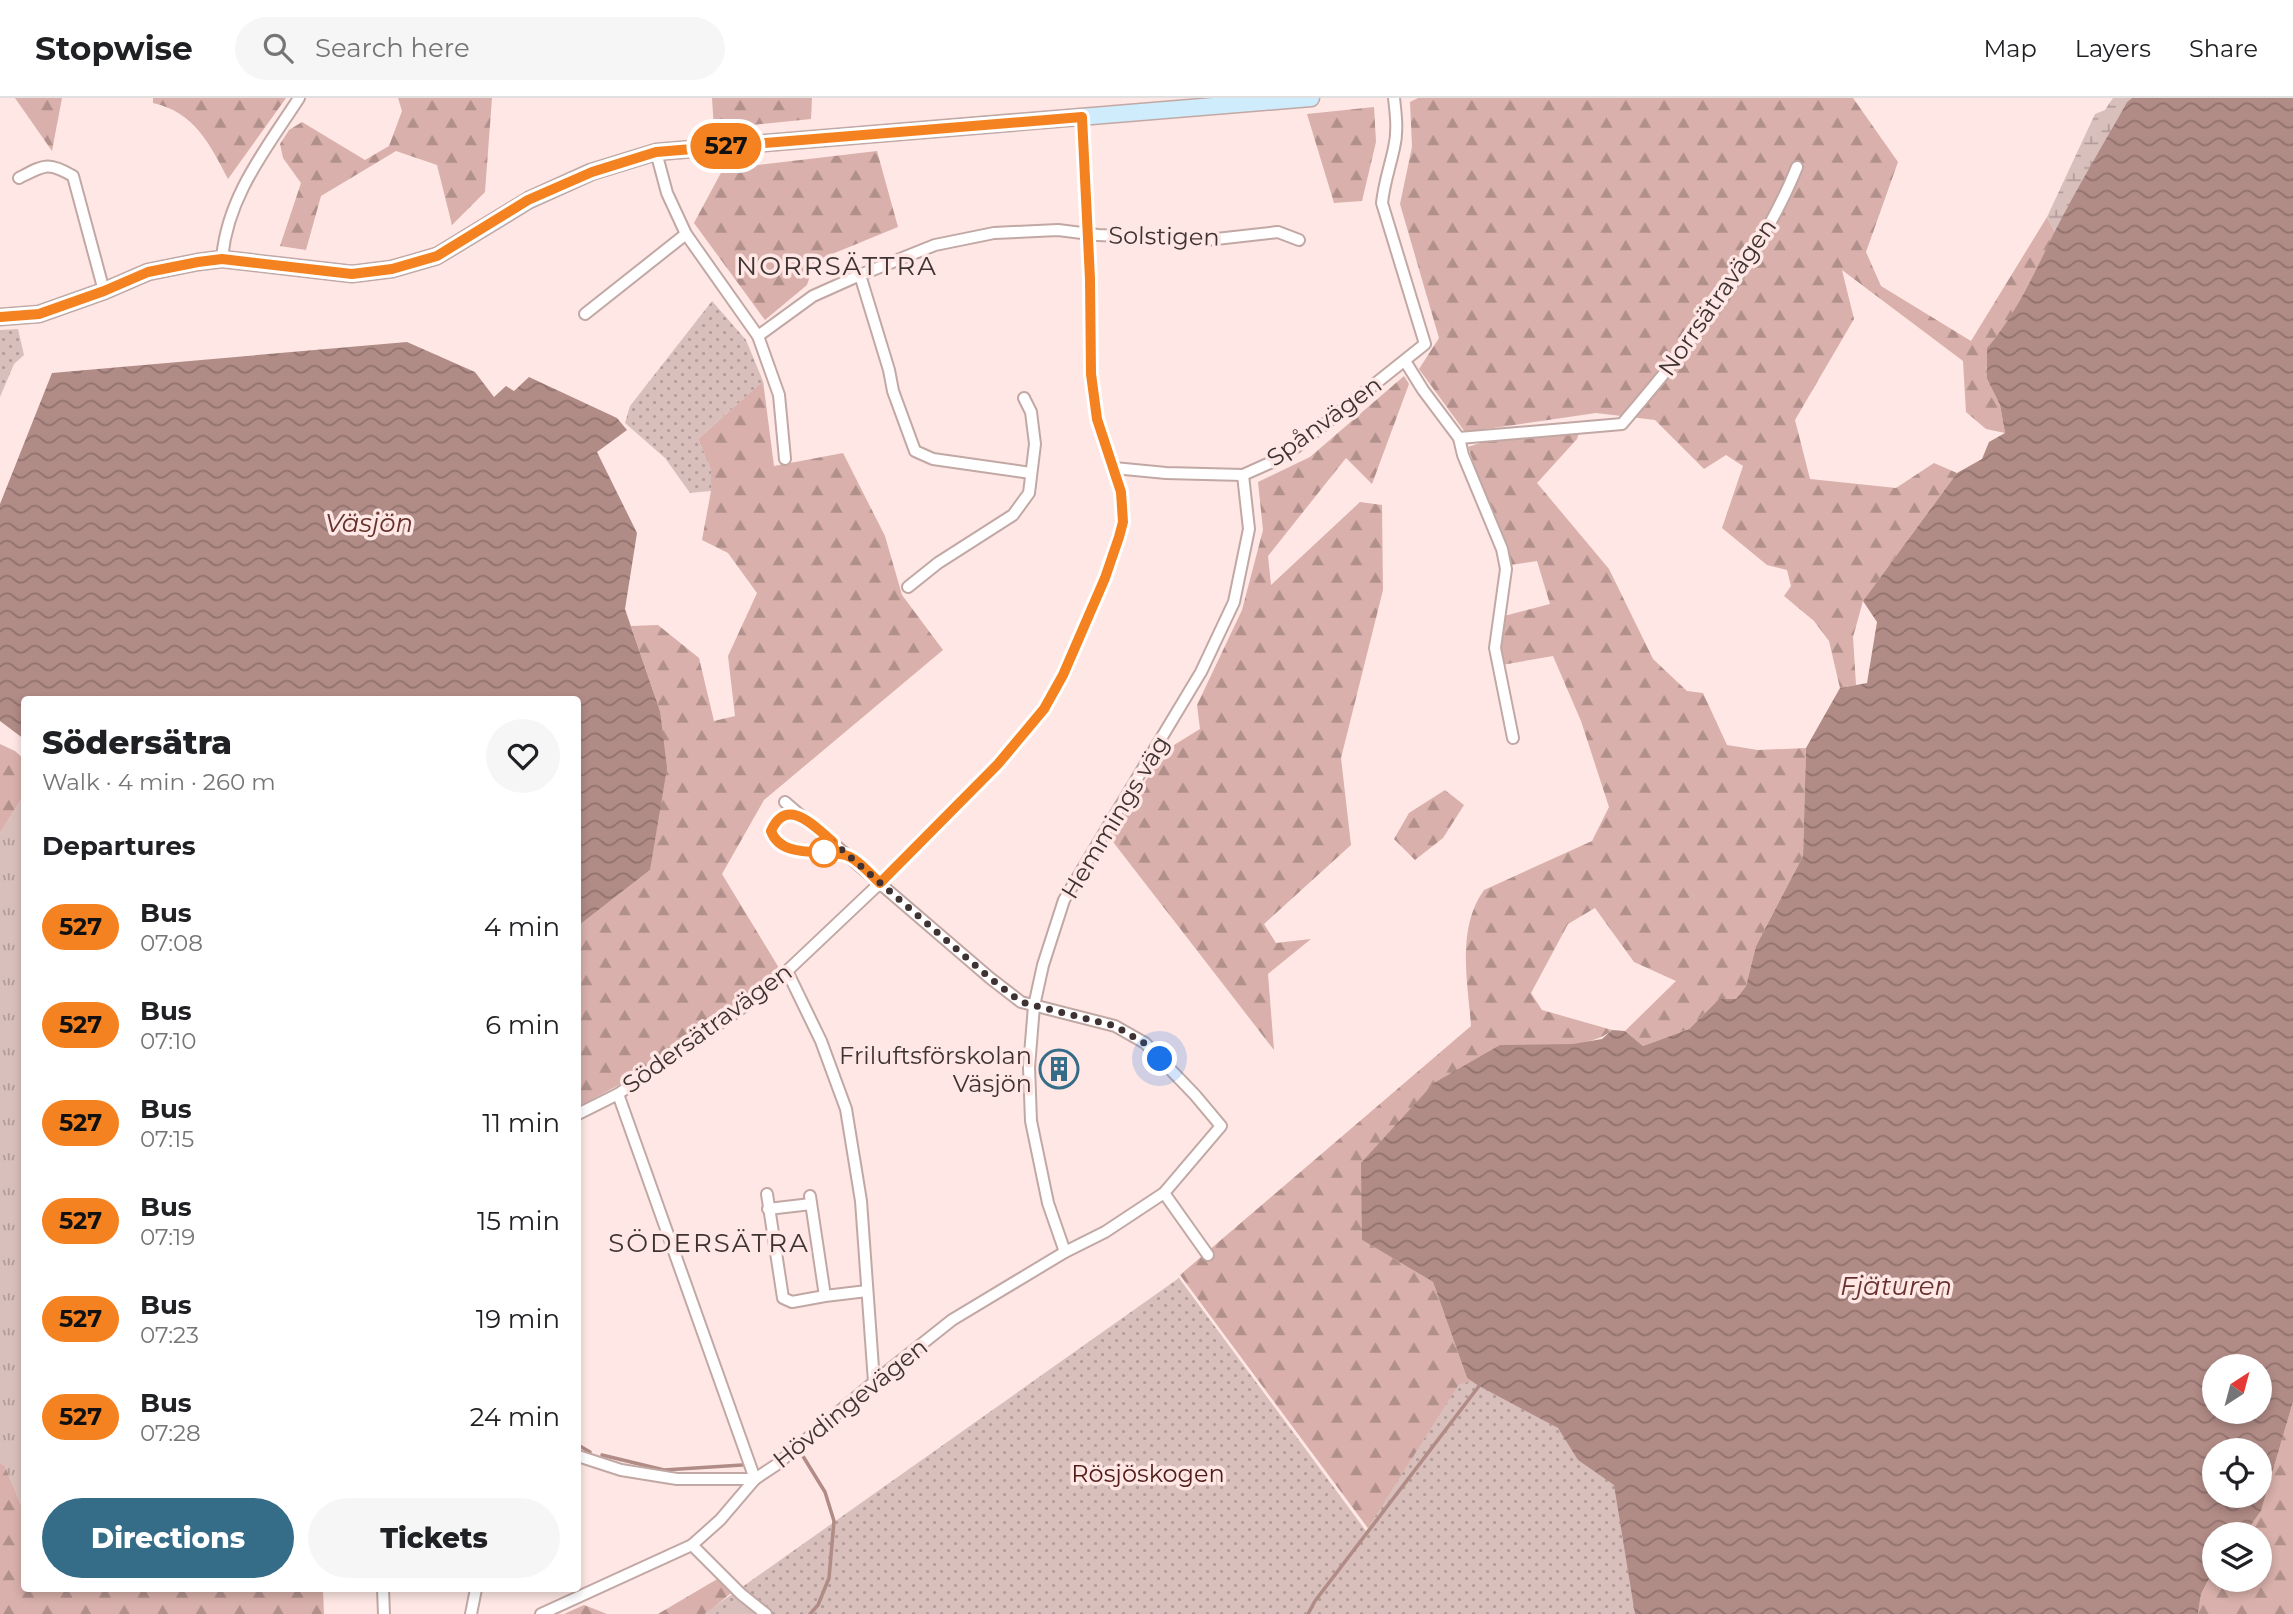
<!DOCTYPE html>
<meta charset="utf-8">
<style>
body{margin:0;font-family:Montserrat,sans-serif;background:#f6f6f6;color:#202124;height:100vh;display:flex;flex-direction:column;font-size:26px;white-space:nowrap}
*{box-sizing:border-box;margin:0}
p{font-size:23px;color:#757577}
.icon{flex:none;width:38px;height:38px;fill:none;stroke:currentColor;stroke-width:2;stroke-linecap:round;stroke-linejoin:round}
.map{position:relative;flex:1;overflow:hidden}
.side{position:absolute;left:21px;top:598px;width:560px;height:896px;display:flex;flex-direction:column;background:#fff;border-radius:7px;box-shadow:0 4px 10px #0003}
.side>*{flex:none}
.badge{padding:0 14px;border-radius:23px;font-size:24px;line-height:46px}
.needle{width:46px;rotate:36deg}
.buttons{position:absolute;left:2202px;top:1256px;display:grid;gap:14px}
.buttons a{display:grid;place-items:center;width:70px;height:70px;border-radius:50%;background:#fff;box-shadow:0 4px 10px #0003;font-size:35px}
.you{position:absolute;width:35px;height:35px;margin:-18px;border:5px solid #fff;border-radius:50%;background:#1a73e8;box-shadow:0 0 0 10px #1a73e833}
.map>.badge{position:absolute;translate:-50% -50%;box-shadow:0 0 0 4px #fff}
h2{padding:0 21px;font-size:26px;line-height:63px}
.round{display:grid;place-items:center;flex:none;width:74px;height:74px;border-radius:37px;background:#f6f6f6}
.summary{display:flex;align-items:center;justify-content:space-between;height:119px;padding:0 21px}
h1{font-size:33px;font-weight:800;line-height:52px}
.cta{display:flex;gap:14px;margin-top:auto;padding:14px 21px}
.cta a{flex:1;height:80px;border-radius:42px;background:#356c87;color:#fff;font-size:28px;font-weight:800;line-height:80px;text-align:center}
.cta a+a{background:#f6f6f6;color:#202124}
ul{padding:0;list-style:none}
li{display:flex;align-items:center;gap:21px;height:98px;padding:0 21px}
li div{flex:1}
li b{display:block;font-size:26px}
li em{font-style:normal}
li .badge{min-width:77px;font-weight:700;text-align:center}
header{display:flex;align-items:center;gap:42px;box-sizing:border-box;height:98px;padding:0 35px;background:#fff;border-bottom:2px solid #e0e0e0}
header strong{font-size:33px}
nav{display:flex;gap:38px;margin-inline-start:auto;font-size:24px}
.search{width:490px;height:63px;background:#f6f6f6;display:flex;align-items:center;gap:18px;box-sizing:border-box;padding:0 24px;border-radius:38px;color:#757577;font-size:26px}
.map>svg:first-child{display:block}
.grass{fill:url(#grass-tufts)}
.forest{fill:url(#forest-firs)}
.wetland{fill:url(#wetland-marsh)}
.park{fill:url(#park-dots)}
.garden{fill:#d8bfbb}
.water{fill:url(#water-waves);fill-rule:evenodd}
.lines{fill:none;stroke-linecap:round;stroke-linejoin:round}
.stream{stroke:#b18b86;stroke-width:3.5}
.street-casing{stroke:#c2a8a4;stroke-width:14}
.secondary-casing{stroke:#c2a8a4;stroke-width:19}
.street{stroke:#fff;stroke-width:10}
.secondary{stroke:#ceecfb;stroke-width:16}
.line-casing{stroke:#fff;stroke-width:16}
.line{stroke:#f58220;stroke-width:10}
.walk{stroke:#3e3332;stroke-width:7;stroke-dasharray:0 12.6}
.stop-dot{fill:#fff;stroke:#f58220;stroke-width:3.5}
.labels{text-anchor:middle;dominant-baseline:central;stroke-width:7;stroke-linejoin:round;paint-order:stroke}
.street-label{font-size:24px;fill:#3e3332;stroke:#fee7e4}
.poi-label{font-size:24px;fill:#3e3332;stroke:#fee7e4;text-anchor:end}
.park-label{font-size:24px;fill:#4e1b17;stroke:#fee7e4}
.neighbourhood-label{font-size:26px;letter-spacing:2px;fill:#3e3332;stroke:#fee7e4}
.water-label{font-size:26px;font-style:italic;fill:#66312c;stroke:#fee7e4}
</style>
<header>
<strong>Stopwise</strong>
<div class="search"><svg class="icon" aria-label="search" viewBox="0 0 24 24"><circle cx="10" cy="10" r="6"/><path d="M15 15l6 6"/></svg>Search here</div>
<nav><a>Map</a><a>Layers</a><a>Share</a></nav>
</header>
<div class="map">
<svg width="2293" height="1516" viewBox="0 0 2293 1516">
<defs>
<pattern id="grass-tufts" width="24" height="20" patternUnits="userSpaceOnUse" patternTransform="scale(1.75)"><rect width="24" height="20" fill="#d8bfbb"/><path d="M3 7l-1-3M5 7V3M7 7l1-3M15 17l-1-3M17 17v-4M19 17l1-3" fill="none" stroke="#b19c99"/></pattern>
<pattern id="forest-firs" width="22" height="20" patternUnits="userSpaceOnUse" patternTransform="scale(1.75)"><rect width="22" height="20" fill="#d9b0ab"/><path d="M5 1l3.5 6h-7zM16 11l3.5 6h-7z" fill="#b1908c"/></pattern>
<pattern id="wetland-marsh" width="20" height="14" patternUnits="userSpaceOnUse" patternTransform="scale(1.75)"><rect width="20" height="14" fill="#d8bfbb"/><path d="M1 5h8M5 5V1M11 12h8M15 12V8" fill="none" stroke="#b19c99"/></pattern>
<pattern id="park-dots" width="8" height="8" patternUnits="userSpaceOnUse" patternTransform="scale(1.75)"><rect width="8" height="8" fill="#d8bfbb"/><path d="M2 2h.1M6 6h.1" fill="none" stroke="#b19c99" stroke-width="1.8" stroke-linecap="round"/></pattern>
<pattern id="water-waves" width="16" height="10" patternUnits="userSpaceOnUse" patternTransform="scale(1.75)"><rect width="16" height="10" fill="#b18b86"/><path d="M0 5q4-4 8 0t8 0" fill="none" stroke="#91726e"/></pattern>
</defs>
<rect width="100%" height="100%" fill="#fee7e4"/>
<polygon class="grass" points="24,697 24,1409 21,1407 5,1368 0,1365 0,735"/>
<g class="forest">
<polygon points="15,0 62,0 52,53"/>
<path d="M153,0H286L228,81C210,46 194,14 153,5Z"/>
<polygon points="398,0 492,0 485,94 452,127 437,67 396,53 321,98 306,152 280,148 301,85 283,60 280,46 289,32 302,24 365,62 389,48 402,13"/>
<polygon points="712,0 812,0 811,21 714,31"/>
<path d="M1418,0H1853L1898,64L1866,154L1881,188L1971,243L2047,119L2055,134C2036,175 2017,215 1987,250V281L2000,307L2005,335L1986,331L1966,314L1963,263L1842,172L1854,221L1795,322L1810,381L1896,390L1934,365L1957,375L1863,503L1853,539L1856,587L1840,590L1829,543L1814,523L1784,498L1791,488L1787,472L1767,467L1722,430L1743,368L1726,357L1704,371L1655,322L1596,315L1465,334L1419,271L1439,240L1400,106L1412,49L1410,4Z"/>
<polygon points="1374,9 1376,44 1362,103 1334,105 1307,16"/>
<polygon points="877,53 898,129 815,163 807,187 765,222 694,125 723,71"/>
<polygon points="1404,278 1409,286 1372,386 1346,360 1268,458 1271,487 1360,404 1382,407 1383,492 1341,660 1351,747 1264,826 1276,845 1311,841 1268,876 1274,952 1110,740 1155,668 1174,647 1200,631 1197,607 1242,512 1263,432 1258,384 1310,359"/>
<polygon points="763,283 774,368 843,355 885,438 902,497 943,552 764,702 722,776 779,870 696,937 615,989 578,1009 578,828 650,772 660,613 631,528 658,527 699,560 714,623 735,618 728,558 757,495 728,455 702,442 711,393 711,372 698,341"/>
<path d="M1569,334L1579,335L1577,341L1537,385L1609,471L1653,561L1687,593L1703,595L1727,647L1758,652L1806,650L1803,758L1756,848L1746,888L1736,901H1719L1689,931L1643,948L1625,933L1676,883L1634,864L1595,810L1568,826L1531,895L1542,912L1612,932C1589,953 1532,947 1500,947L1362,1142L1433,1184L1467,1280L1479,1288L1373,1437L1180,1177L1471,928C1468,884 1456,831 1484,792L1592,743L1609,709L1581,623L1553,558L1502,567L1500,538L1504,518L1550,506L1537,463L1510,467L1468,349L1486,343Z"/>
<polygon points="0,646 15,653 24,661 24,697 0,735"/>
<polygon points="1445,692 1464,707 1443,740 1415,762 1394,741 1409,715"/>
<polygon points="2293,1304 2293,1516 2198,1516 2201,1496 2214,1471 2214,1482 2259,1482 2259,1437 2244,1437 2261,1413"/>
<polygon points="0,1365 5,1368 21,1407 24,1409 24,1491 323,1491 324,1516 0,1516"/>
<polygon points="719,1480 731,1495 706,1516 658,1516"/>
<polygon points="584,1507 607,1516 564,1516"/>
</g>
<polygon class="wetland" points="2113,0 2132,0 2127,4 2055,134 2047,119 2095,16 2105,12"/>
<g class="park">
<polygon points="712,203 746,242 763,283 698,341 711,371 711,393 690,395 665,360 625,325 630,308"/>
<polygon points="18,231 24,257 14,266 0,299 0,232"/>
<polygon points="1179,1180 1366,1433 1459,1286 1517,1274 1606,1342 1656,1516 704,1516"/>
</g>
<polygon class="garden" points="739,1500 758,1516 718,1516"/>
<g class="water">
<path d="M2132,0H2293V1304L2261,1413L2244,1437H2214V1471L2201,1496L2198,1516H1635L1614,1387L1578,1362L1558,1330L1479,1288L1467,1280L1433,1184L1362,1142L1361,1065L1434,985L1500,947L1573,946L1602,941L1612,932L1625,933L1643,948L1689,931L1719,901H1736L1746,888L1756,848L1803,758L1806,650L1840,590L1867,585L1877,524L1863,503L1957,375L1982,361L1989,344L2005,335L2000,307L1987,281V250C2017,215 2034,176 2054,135C2077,90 2103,47 2127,4ZM2214,1269H2259V1314H2214ZM2214,1353H2259V1398H2214Z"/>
<polygon points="407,244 475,274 494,299 506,288 514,293 529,279 617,320 627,332 597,354 637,435 625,511 660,613 667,670 650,772 578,828 578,602 24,602 24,641 0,623 0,406 52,275"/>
</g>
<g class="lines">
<g class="stream">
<polyline points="578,1347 590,1354"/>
<polyline points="801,1355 825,1394 834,1423 829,1480 818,1507 810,1516"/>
<polyline points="602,1357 664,1372 742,1367"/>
<polyline points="1308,1516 1315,1503 1479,1288"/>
</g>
<defs>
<g id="street">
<polyline points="656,54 667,95 686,136 758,238 779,297 785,361"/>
<path d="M19,80C44,67 48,63 73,78L104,193"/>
<path d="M222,161C227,99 266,51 299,0"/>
<polyline points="860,177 889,272 893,293 915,353 933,361 1031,375"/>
<polyline points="585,216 686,136"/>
<polyline points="758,238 813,198 860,177 935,147 994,135 1058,132 1098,137 1207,142 1278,134 1299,142"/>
<path d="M1405,263L1423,292L1459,340L1622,326C1689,247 1758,165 1797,69"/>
<polyline points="1459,340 1463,357 1502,451 1506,471 1495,550 1513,640"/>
<path d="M1114,370L1166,375L1243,377L1272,364L1296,349L1425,246L1382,105C1384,85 1390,69 1394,50C1398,34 1396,17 1394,0"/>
<polyline points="908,489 938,465 1013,417 1029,395 1035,346 1031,314 1024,300"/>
<polyline points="787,873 821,943 846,1011 861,1103 874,1284"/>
<polyline points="618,996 755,1381"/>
<polyline points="578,1016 618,996 743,909 787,873 880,785 998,666 1044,611 1064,577 1105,480 1123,424 1121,394 1097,321 1091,276 1090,181 1082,18"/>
<polyline points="1164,1095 1208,1157"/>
<polyline points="767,1096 783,1200 792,1204 825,1198"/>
<polyline points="810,1098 825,1198 867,1193"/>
<polyline points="768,1111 811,1106"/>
<polyline points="1065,1154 1048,1105 1031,1023 1029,969 1034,908 1043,867 1064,802 1201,574 1234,504 1249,431 1243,377"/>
<polyline points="578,1358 621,1372 677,1381 755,1381"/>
<polyline points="692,1447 741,1496 766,1516"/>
<polyline points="383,1491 384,1516"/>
<polyline points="471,1516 476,1491"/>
<polyline points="541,1516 692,1447 720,1422 755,1381 776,1367 874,1284 952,1222 1065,1154 1105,1134 1164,1095 1221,1028 1195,997 1145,945 1115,928 1021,904 990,880 785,704"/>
</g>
<polyline id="secondary" points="0,219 39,216 104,193 148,174 198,164 222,161 352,176 392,171 437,158 529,102 591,74 656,54 1311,0"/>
</defs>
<use href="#street" class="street-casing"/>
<use href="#secondary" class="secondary-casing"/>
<use href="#street" class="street"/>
<use href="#secondary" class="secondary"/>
</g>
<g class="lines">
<defs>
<path id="line" d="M0,219L39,216L104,193L148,174L198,164L222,161L352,176L392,171L437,158L528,102L592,74L656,54L1082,19L1090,181L1091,276L1097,321L1121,394L1123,424L1119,439L1105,480L1063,577L1044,611L998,666L880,785C870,776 857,760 845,757C821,751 781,761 771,733C787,697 815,729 833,744"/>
</defs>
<use href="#line" class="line-casing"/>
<use href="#line" class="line"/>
<polyline class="walk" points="824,754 833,744 990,880 1021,904 1115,928 1144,945 1160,961"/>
</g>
<defs>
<symbol id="building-ring" viewBox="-11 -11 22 22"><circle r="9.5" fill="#fee7e4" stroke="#356c87" stroke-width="1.5"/><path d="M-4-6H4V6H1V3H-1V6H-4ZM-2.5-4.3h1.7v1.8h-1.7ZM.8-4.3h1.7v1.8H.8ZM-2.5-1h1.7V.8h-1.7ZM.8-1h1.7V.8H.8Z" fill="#356c87"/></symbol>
</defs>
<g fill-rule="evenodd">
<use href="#building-ring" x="1037" y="949" width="44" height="44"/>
</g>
<circle class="stop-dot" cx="824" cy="754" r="14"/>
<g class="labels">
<g class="street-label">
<text transform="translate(1164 138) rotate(1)">Solstigen</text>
<text transform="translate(1717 199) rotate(-55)">Norrsätravägen</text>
<text transform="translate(1324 323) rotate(-36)">Spånvägen</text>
<text transform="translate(1115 719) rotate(-59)">Hemmings väg</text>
<text transform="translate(707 930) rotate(-36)">Södersätravägen</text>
<text transform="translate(850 1305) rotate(-39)">Hövdingevägen</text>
</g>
<g class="poi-label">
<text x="1032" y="957">Friluftsförskolan<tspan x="1032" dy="28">Väsjön</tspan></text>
</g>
<g class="park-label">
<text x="1148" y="1375">Rösjöskogen</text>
</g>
<g class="neighbourhood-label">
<text x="837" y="168">NORRSÄTTRA</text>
<text x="709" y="1145">SÖDERSÄTRA</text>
</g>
<g class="water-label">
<text x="369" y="425">Väsjön</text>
<text x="1896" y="1188">Fjäturen</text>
</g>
</g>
</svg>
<div class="buttons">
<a><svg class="needle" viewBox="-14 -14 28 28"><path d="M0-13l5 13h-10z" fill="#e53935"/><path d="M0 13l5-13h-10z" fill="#757577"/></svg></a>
<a><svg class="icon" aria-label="locate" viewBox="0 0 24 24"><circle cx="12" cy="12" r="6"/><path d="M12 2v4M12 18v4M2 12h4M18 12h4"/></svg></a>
<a><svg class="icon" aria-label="layers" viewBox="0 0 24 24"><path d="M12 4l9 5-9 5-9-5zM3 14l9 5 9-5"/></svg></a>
</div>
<div class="you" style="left:1160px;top:961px"></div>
<b class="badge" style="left:726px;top:48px;background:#f58220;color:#111">527</b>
<section class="side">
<div class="summary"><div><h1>Södersätra</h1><p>Walk · 4 min · 260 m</p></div><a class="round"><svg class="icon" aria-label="heart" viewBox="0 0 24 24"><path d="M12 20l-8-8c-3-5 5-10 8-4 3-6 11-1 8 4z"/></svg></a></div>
<h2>Departures</h2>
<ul>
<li><span class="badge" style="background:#f58220;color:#111">527</span><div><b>Bus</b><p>07:08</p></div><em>4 min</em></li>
<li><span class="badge" style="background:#f58220;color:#111">527</span><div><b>Bus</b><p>07:10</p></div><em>6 min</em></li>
<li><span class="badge" style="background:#f58220;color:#111">527</span><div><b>Bus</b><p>07:15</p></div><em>11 min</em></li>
<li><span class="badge" style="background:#f58220;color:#111">527</span><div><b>Bus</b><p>07:19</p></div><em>15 min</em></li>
<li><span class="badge" style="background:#f58220;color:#111">527</span><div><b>Bus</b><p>07:23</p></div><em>19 min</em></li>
<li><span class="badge" style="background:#f58220;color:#111">527</span><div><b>Bus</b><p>07:28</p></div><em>24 min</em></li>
</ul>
<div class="cta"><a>Directions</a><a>Tickets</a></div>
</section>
</div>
